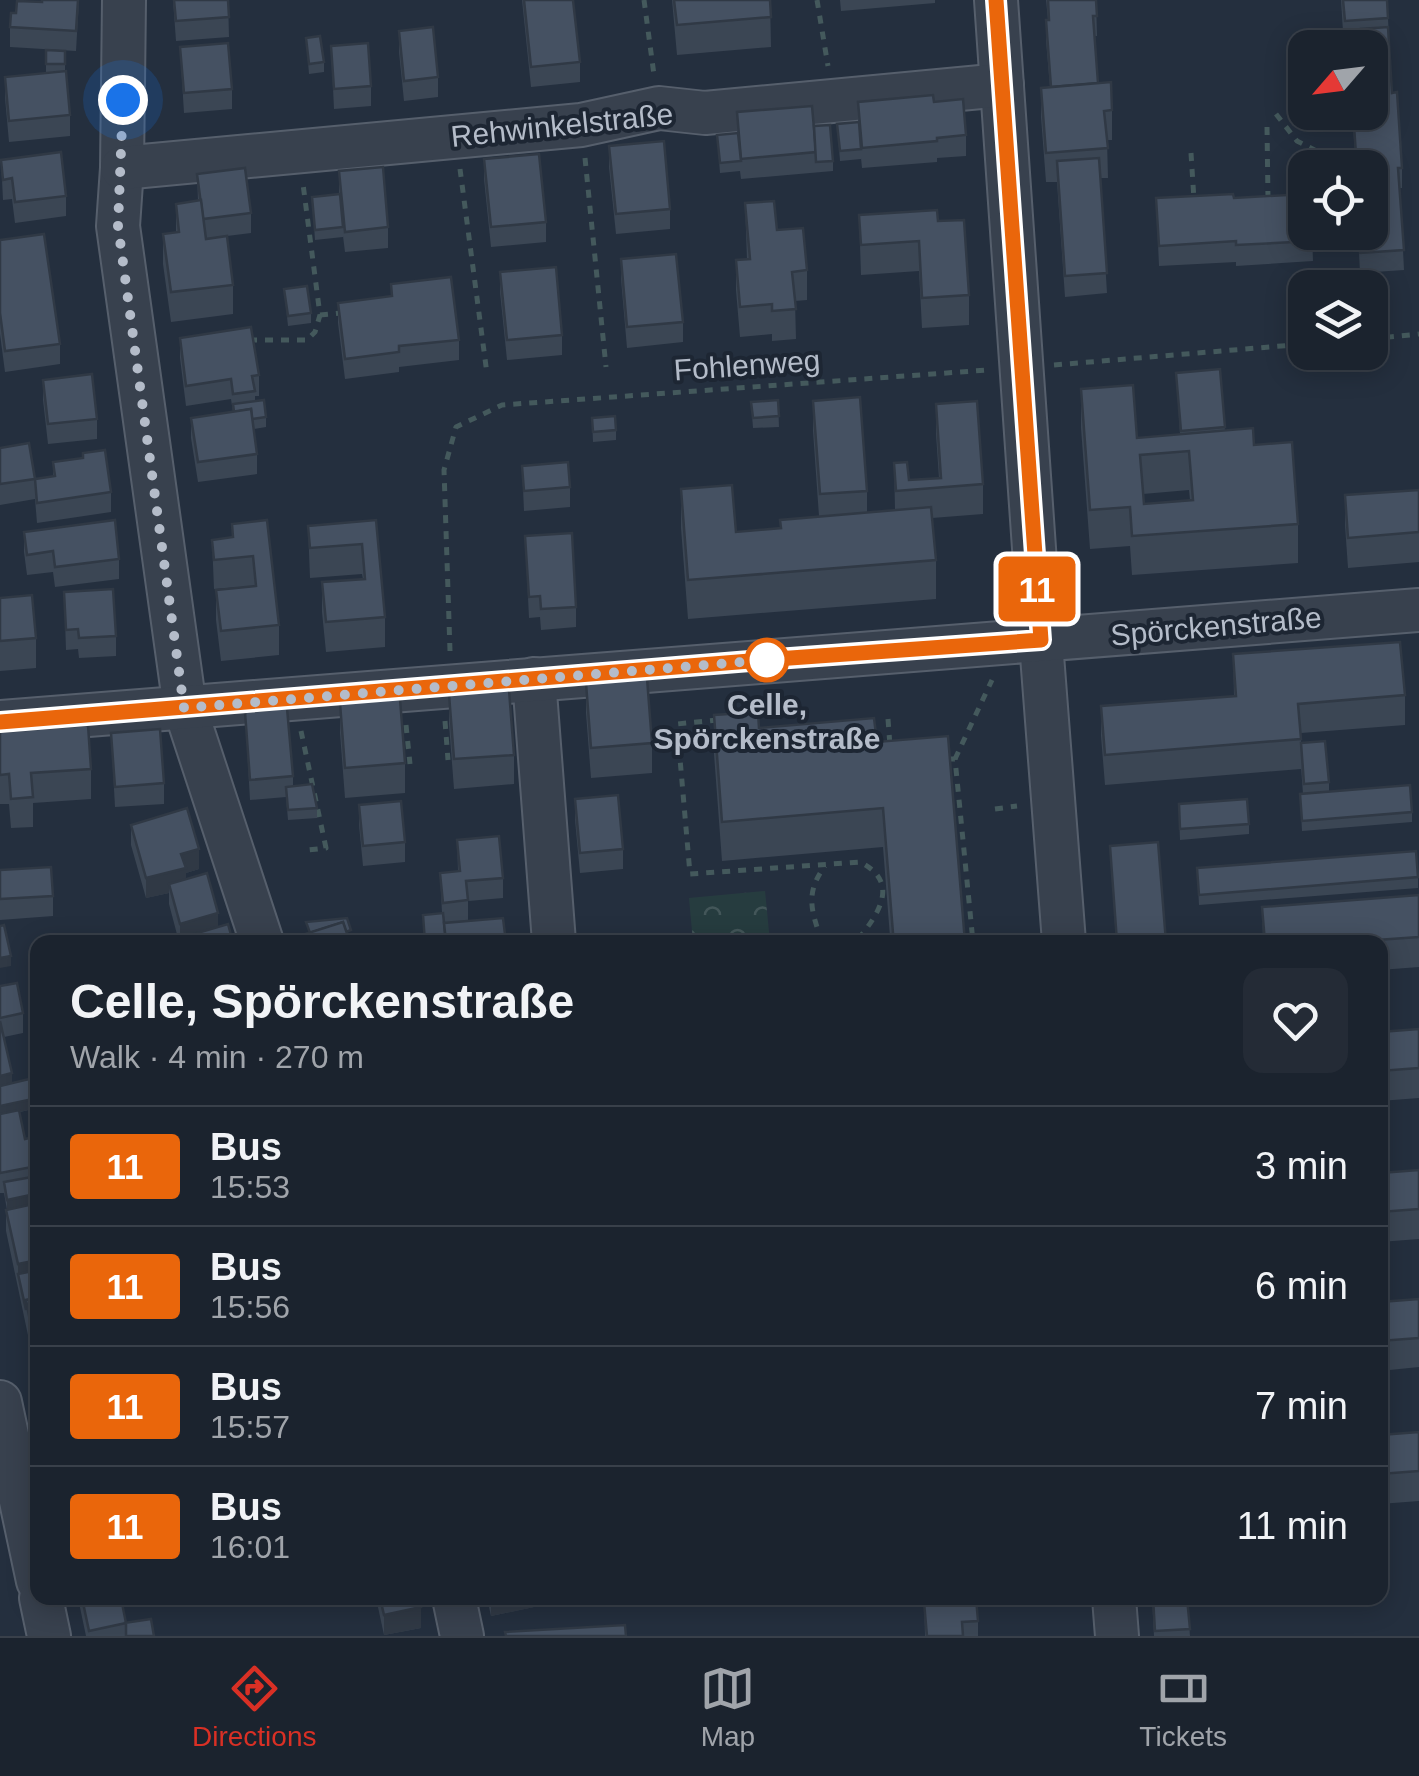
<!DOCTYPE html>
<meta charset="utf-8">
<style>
body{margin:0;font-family:Helvetica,sans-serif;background:#242b36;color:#f1f3f6;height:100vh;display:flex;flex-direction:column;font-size:38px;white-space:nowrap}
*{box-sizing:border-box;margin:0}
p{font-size:32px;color:#a0a4aa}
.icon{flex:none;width:55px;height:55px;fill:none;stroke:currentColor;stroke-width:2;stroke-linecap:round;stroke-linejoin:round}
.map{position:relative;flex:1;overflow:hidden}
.sheet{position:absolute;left:30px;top:935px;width:1358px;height:670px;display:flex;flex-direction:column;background:#1b232e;border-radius:20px;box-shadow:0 5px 25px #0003,0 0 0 2px #39404a}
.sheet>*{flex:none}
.badge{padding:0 20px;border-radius:8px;font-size:35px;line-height:65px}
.needle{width:65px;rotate:242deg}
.buttons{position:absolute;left:1288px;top:30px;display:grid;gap:20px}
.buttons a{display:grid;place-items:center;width:100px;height:100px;border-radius:20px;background:#1b232e;box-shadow:0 5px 25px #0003,0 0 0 2px #39404a;font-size:50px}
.you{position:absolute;width:50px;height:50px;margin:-25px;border:8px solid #fff;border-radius:50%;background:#1a73e8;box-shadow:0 0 0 15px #1a73e833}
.map>.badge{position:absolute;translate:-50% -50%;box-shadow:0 0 0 5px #fff}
.round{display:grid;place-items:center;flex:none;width:105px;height:105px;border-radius:20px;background:#242b36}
.headline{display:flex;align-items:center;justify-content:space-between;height:170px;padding:0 40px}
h1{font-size:48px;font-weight:700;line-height:75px}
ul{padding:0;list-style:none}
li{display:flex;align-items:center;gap:30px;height:120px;padding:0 40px;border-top:2px solid #39404a}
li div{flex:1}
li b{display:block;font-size:38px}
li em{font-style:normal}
li .badge{min-width:110px;font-weight:700;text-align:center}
.dock{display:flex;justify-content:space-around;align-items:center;height:140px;border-top:2px solid #39404a;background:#1b232e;font-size:28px;color:#a0a4aa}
.dock a{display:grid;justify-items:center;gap:5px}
.dock .selected{color:#d93025}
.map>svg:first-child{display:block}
.park{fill:url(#park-crowns)}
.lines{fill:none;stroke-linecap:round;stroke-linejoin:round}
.minor-casing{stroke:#565f6c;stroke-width:46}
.path{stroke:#44595c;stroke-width:5;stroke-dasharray:8 8;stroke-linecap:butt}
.minor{stroke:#38414e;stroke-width:42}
.wall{fill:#3b4654;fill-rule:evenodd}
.shaded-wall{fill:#303945}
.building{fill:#455162;stroke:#303945;stroke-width:2.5;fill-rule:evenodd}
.line-casing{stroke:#fff;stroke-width:22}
.line{stroke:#ea660b;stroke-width:15}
.walk{stroke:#b4bcc9;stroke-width:10;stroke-dasharray:0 18}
.stop-dot{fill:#fff;stroke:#ea660b;stroke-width:5}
.labels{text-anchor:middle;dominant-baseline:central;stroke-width:8;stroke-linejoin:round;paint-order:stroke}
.street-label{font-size:30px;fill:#b4bcc9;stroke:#1d2633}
.stop-label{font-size:30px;font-weight:bold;fill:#b4bcc9;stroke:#1d2633}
</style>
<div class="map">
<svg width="1419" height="1636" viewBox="0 0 1419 1636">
<defs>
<pattern id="park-crowns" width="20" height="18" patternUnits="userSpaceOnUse" patternTransform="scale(2.5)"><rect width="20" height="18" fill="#263c3f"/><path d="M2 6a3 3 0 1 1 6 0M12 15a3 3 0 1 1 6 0" fill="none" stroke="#435659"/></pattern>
</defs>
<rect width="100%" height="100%" fill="#242f3e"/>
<polygon class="park" points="765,891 770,942 693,942 689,898"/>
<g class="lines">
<defs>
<g id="minor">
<polyline points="124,0 122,168 118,226 185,708 262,942"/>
<polyline points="996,0 1036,577 1064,942"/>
<polyline points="122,168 581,125 659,108 705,113 1002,85"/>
<polyline points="534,679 554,942"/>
<polyline points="0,722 1419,610"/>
<polyline points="0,1402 38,1581"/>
<polyline points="41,1598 49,1636"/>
<polyline points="454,1598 462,1636"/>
<polyline points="1114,1598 1117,1636"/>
</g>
</defs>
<use href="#minor" class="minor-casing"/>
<g class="path">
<polyline points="644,0 654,75"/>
<polyline points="817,0 828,66"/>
<polyline points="1276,114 1297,141 1338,162 1339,168"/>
<polyline points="1267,127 1268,199"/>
<polyline points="1191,153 1194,200"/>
<polyline points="585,158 606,367"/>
<polyline points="460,169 487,374"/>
<polyline points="1343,232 1344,241"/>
<polyline points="320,315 341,313"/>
<polyline points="1370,339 1419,334"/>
<polyline points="249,340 307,340 315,332 320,315 303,184"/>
<polyline points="1054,365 1305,344"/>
<polyline points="450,651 444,470 456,427 502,405 988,370"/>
<polyline points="888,719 890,746"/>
<path d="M718,720L677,724L690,874L860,862C902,883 877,916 856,942"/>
<polyline points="445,721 448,760"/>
<polyline points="406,725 410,764"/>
<polyline points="301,731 326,848 308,850"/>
<polyline points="948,759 955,759 973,942"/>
<polyline points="955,759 992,680"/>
<polyline points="995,809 1017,806"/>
<path d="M822,942C812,912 804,894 825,866"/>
</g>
<use href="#minor" class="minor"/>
</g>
<g class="wall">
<polygon points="79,0 76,51 10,47 10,27 16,13 42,2"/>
<polygon points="173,0 228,0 229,37 176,41"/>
<polygon points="522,0 573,0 580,62 580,82 531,87"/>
<polygon points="672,0 770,0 771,47 677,55"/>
<polygon points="840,0 935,0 935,3 841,11"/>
<polygon points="1046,0 1096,0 1097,36 1095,36 1098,83 1112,110 1112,140 1107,140 1108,178 1100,178 1107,293 1065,297 1057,182 1046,182 1041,117 1041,88 1050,87 1046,41 1046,20 1048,20"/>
<polygon points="1341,0 1387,0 1392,93 1402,168 1402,188 1400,188 1404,270 1360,273 1358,232 1370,232 1370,168 1356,168 1352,112 1370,112 1370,48 1344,48"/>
<polygon points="399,31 438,77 438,97 404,101 399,52"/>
<polygon points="306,38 324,62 324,72 309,74"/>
<polygon points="331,46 371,86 371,106 334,109"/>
<polygon points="180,47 232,89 232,109 184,113"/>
<polygon points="46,50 65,51 65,71 70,115 70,136 9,142 5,98 5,77 46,73"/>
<polygon points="858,102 934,102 966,135 966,156 937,158 937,162 862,168 861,158 861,159 840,161 837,124 858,122"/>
<polygon points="737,112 814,126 833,161 833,171 741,179 740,171 720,173 717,135 737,133"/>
<polygon points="609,146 670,209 670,229 616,234 609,167"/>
<polygon points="484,159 546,222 546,242 491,247 484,179"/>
<polygon points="1,160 66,196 66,216 15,223 12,199 3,200"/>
<polygon points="339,171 388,227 388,248 345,252 343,236 343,237 315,240 312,197 339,194"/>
<polygon points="197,174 251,213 251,233 227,236 233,285 233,314 171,322 163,264 163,234 176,232 176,204 198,201"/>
<polygon points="1156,198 1234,198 1312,232 1313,261 1236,266 1236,262 1159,266"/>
<polygon points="745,203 777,230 807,270 807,300 795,301 796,339 772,341 772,334 740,337 736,290 736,260 747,260"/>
<polygon points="859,215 938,221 969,295 969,325 922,328 919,271 861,275"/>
<polygon points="0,240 60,344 60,364 5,372 0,334"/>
<polygon points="621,259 683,322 683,342 627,348 621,279"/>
<polygon points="500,272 562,335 562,355 507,360 500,292"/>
<polygon points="284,289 311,313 311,323 288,326"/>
<polygon points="338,303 459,340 459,360 399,367 399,372 345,379 338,323"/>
<polygon points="180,338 259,375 259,396 255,396 255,401 266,417 266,427 254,429 257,454 257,474 198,482 191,438 191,418 233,412 231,399 186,406 180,358"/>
<path d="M1220,369L1225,431L1254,445L1298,524V563L1132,575L1130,546L1090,549L1081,428V389L1137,438L1180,434L1176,373ZM1189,490L1190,500L1144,504L1143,494Z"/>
<polygon points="43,380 97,419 97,439 48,444 43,400"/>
<polygon points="778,400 779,427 753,428 751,402"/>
<polygon points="813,401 867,491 867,513 895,510 894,463 909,480 939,478 936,434 936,404 983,484 983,514 932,518 936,560 936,599 688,619 681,528 681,489 736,532 780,528 780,520 819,516 813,431"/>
<polygon points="592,418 616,430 616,440 593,442"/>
<polygon points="0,448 35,479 53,476 53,462 111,492 111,512 37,523 35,499 0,505"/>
<polygon points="522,466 570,487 570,507 524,511"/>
<polygon points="1419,490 1419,562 1348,568 1345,525 1345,495"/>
<polygon points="267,520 279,625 279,655 221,661 216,620 216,590 253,586 214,589 212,540 232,538 232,524"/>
<polygon points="376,520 385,617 385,647 326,652 322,612 322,582 363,579 362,574 310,578 308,526"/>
<polygon points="24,532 119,559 119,579 55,587 53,572 27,575 24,552"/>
<polygon points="525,536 576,607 576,627 541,630 540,617 529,618"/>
<polygon points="64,592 116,636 116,656 79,658 78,649 66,650"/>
<polygon points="0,598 36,638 36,668 0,671"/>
<polygon points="1233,654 1405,695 1405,725 1301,733 1301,743 1329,782 1329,792 1412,812 1412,822 1302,831 1300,794 1303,794 1301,767 1301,769 1105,785 1101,736 1101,706 1234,696"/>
<polygon points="586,683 652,743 652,773 591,778 586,713"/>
<polygon points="449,694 514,755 514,784 454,789 449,724"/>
<polygon points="340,703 405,763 405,793 345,798 340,733"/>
<polygon points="245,712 293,776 293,786 317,808 317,818 288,820 286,797 250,800"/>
<polygon points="714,715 759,728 877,742 965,942 890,937 883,847 722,861 714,754"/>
<polygon points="0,732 91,769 91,799 33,803 33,827 11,828 9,804 0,804"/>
<polygon points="111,733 164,783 164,804 115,807"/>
<polygon points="575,799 623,849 623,869 580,873 575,820"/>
<polygon points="359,805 405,842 405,862 363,866 359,825"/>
<polygon points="1179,814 1249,824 1249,834 1180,840"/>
<polygon points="131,825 199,869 186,873 186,879 218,927 233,942 179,942 169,904 169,893 146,898 131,845"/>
<polygon points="457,840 503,878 503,898 468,901 468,921 506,942 424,942 423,915 442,913 440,873 458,871"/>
<polygon points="1110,846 1166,942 1116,942"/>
<polygon points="1197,868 1418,877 1418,888 1199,905"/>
<polygon points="0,870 53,896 53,916 0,920"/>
<polygon points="1419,895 1419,967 1380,970 1380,942 1263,942 1262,907"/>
<polygon points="0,986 23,1013 23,1033 4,1037 12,1083 33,1109 20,1112 25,1139 38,1136 38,1179 32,1180 35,1204 38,1203 37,1378 6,1231 6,1210 7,1210 4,1193 0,1193"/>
<polygon points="1419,1029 1419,1098 1380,1101 1380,1032"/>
<polygon points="1419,1170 1419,1239 1380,1242 1380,1173"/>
<polygon points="1419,1299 1419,1367 1380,1371 1380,1302"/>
<polygon points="1419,1432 1419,1501 1380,1504 1380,1435"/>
<polygon points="78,1598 121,1598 126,1623 154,1636 86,1636"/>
<polygon points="376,1598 419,1598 421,1628 384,1635"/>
<polygon points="487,1598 534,1598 534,1607 491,1616"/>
<polygon points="1152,1598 1187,1598 1190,1636 1154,1636"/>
<polygon points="924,1602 978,1621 978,1636 925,1636"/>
</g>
<g class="shaded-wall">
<polygon points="199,849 199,869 186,873 186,888 169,884 169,893 146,898 146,878 181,854"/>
<polygon points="218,913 218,933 187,936 187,942 180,942 180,924"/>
<polygon points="11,956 11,966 0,968 0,958"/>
<polygon points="12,1073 12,1093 0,1096 0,1076"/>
<polygon points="33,1099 33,1109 0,1116 0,1106"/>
<polygon points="38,1159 38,1179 32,1180 30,1160"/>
<polygon points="35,1194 35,1205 7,1210 7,1200"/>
<polygon points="38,1260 38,1280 18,1274 18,1264"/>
<polygon points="491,1598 534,1598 534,1607 491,1616"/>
<polygon points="421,1607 421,1628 384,1635 384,1615"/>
</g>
<g class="building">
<polygon points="42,0 78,0 76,31 10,27 11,13 16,13 17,1 42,2"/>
<polygon points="174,0 228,0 229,17 176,21"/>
<polygon points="524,0 573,0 580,62 531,67"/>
<polygon points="674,0 770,0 771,17 677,25"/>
<polygon points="1048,0 1096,0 1097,16 1093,16 1098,83 1051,87 1046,20 1049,20"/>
<polygon points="1343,0 1387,0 1388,18 1345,21"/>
<polygon points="433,27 438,77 404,81 399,31"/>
<polygon points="1388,27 1392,93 1397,92 1402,168 1398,168 1404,250 1360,253 1359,232 1370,232 1370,168 1357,168 1353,112 1370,112 1370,48 1362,48 1361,29"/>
<polygon points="320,36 324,62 309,64 306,38"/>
<polygon points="228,43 232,89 184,93 180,47"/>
<polygon points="368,43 371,86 334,89 331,46"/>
<polygon points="46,50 65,51 65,64 46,64"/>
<polygon points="66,71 70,115 9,121 5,77"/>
<polygon points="1111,82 1112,110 1104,111 1108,148 1046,153 1041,88"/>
<polygon points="933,95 934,102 963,99 966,135 937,138 937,141 862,148 858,102"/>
<polygon points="812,106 816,152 741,159 737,112"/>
<polygon points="859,122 861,149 840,151 837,124"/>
<polygon points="830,125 833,161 816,162 814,126"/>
<polygon points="738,133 741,161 720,163 717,135"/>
<polygon points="664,141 670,209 616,214 609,146"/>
<polygon points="61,152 66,196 15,202 12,178 3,180 1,160"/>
<polygon points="539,154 546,222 491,227 484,159"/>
<polygon points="1099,158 1107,273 1065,276 1057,161"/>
<polygon points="383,167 388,227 345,232 339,171"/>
<polygon points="245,168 251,213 203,219 197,174"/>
<polygon points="340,194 343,227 315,230 312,197"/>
<polygon points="1233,194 1234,198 1305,194 1305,232 1312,232 1313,241 1236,245 1236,241 1159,246 1156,198"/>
<polygon points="201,200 206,239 227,236 233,285 171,292 163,234 179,232 176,204"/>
<polygon points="774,201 777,230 803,228 807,270 792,272 796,309 772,311 772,304 740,307 736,260 750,259 745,203"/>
<polygon points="937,210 938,221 964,220 969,295 922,298 919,241 861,245 859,215"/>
<polygon points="44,234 60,344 5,351 0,313 0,240"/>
<polygon points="676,254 683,322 627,327 621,259"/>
<polygon points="556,267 562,335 507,340 500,272"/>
<polygon points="451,277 459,340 399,346 399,352 345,359 338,303 392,296 391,284"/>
<polygon points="307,286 311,313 288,316 284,289"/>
<polygon points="251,327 259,375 252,376 255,391 233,394 231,379 186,386 180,338"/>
<polygon points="1220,369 1225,427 1181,431 1176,373"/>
<polygon points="92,374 97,419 48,424 43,380"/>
<path d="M1133,385L1137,438L1253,428L1254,445L1292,442L1298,524L1132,536L1130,507L1090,510L1081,389ZM1189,451L1193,500L1144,504L1140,455Z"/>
<polygon points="860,397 867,491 820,494 813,401"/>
<polygon points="264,400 266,417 252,419 251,409 234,412 233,404"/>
<polygon points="778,400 779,416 753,418 751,402"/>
<polygon points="977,401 983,484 896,491 894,463 907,462 909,480 941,478 936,404"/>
<polygon points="251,409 257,454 198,462 191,418"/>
<polygon points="615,416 616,430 593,432 592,418"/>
<polygon points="29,443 35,479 55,476 53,462 83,458 83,453 105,450 111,492 37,503 35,479 0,484 0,448"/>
<polygon points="568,462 570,487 524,491 522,466"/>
<polygon points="732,485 736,532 781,528 780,520 931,507 936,560 688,580 681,489"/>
<polygon points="1419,490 1419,532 1348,538 1345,495"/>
<polygon points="115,520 119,559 55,567 53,551 27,555 24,532"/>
<polygon points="267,520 279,625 221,631 216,590 256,586 253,556 214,560 212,540 233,537 232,524"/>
<polygon points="376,520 385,617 326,622 322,582 365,579 362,544 310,548 308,526"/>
<polygon points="572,533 576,607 541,609 540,596 529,597 525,536"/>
<polygon points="113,589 116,636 79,638 78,629 66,630 64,592"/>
<polygon points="32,595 36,638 0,641 0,598"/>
<polygon points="1400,642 1405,695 1298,704 1301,739 1105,755 1101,706 1236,696 1233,654"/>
<polygon points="647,678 652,743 591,748 586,683"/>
<polygon points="509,690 514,755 454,759 449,694"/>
<polygon points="400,699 405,763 345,768 340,703"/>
<polygon points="287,708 293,776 250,780 245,712"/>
<polygon points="758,712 759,728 874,718 877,742 948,736 965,942 885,942 893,933 883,808 722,822 714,715"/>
<polygon points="88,725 91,769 31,773 33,797 11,799 9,774 0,775 0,732"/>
<polygon points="160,729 164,783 115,787 111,733"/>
<polygon points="1325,741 1329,782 1304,784 1301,743"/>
<polygon points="312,784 317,808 288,810 286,787"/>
<polygon points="1410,785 1412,812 1302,821 1300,794"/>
<polygon points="618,795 623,849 580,853 575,799"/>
<polygon points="1247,799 1249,824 1180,829 1179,804"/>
<polygon points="401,801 405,842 363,846 359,805"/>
<polygon points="187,808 199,849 181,854 186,868 146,878 131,825"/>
<polygon points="499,836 503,878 466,881 468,900 443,903 440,873 460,871 457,840"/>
<polygon points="1158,842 1166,942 1117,942 1110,846"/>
<polygon points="1416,851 1418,877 1199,895 1197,868"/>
<polygon points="51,867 53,896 0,899 0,870"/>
<polygon points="207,873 218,913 180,924 169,884"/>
<polygon points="1419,895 1419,937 1348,942 1265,942 1262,907"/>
<polygon points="443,913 446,942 425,942 423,915"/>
<polygon points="347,918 351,930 346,932 343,922 310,933 306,922"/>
<polygon points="503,918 506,942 446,942 444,923"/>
<polygon points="343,922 350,942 308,942 305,934"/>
<polygon points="228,924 233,942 189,942 187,936"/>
<polygon points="4,925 11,956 0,958 0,926"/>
<polygon points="638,939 638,942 605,942"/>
<polygon points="17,983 23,1013 0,1018 0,986"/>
<polygon points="0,1021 12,1073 0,1076"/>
<polygon points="1419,1029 1419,1068 1380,1071 1380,1032"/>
<polygon points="29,1079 33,1099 0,1106 0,1086"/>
<polygon points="19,1110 25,1139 38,1136 38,1159 30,1160 32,1167 0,1173 0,1114"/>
<polygon points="1419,1170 1419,1209 1380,1212 1380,1173"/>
<polygon points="32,1177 35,1194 7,1200 4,1182"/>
<polygon points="38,1203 38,1260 18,1264 6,1210"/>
<polygon points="38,1270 38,1298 26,1300 26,1310 18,1274"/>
<polygon points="38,1298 38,1357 37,1357 26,1300"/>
<polygon points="1419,1299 1419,1338 1380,1341 1380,1302"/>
<polygon points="1419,1432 1419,1471 1380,1474 1380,1435"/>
<polygon points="82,1598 121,1598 126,1623 89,1631"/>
<polygon points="380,1598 419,1598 421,1607 384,1615"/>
<polygon points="957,1598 976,1598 978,1621 962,1622 963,1636 927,1636 924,1602 957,1600"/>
<polygon points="1153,1598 1187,1598 1190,1629 1155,1631"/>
<polygon points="151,1619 154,1636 126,1636 126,1623 124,1623"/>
<polygon points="625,1625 626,1636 506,1636 505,1632"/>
</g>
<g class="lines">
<defs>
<polyline id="line" points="0,722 762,660 1041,640 996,0"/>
</defs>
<use href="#line" class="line-casing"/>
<use href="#line" class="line"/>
<polyline class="walk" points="123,100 118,226 184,708 767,660"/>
</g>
<circle class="stop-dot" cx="767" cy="660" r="20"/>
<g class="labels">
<g class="street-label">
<text transform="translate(562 125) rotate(-6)">Rehwinkelstraße</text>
<text transform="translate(747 365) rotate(-4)">Fohlenweg</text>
<text transform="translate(1216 626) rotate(-5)">Spörckenstraße</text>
</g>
<g class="stop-label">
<text x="767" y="704">Celle,<tspan x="767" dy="34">Spörckenstraße</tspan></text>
</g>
</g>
</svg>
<div class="buttons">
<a><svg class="needle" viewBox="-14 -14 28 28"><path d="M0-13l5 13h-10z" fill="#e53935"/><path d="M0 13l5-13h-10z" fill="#a0a4aa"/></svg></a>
<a><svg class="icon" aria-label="locate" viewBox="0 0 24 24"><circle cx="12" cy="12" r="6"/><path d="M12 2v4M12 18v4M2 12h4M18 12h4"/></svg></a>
<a><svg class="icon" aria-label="layers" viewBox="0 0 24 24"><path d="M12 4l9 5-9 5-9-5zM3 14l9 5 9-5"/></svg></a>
</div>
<div class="you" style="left:123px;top:100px"></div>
<b class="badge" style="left:1037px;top:589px;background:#ea660b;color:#fff">11</b>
<section class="sheet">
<div class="headline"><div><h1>Celle, Spörckenstraße</h1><p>Walk · 4 min · 270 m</p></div><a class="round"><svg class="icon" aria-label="heart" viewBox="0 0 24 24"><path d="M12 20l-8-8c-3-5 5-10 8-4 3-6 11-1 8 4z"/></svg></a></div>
<ul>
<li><span class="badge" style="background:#ea660b;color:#fff">11</span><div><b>Bus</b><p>15:53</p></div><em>3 min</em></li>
<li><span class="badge" style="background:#ea660b;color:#fff">11</span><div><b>Bus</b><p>15:56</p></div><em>6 min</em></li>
<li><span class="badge" style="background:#ea660b;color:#fff">11</span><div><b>Bus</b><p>15:57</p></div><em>7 min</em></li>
<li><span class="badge" style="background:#ea660b;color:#fff">11</span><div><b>Bus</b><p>16:01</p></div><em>11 min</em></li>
</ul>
</section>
</div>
<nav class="dock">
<a class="selected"><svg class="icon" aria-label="directions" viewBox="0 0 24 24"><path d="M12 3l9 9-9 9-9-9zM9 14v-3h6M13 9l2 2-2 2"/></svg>Directions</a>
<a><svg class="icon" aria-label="map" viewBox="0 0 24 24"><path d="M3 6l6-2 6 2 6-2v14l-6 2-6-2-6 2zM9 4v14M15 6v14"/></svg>Map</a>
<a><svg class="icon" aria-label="tickets" viewBox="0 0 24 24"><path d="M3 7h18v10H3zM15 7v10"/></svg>Tickets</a>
</nav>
